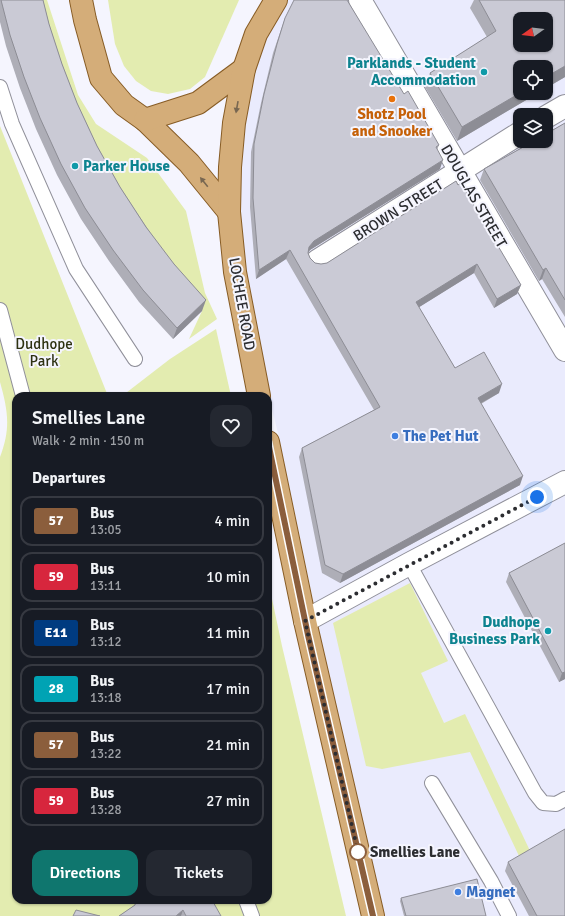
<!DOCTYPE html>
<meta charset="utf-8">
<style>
body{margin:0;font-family:Signika,sans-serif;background:#242831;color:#f1f3f6;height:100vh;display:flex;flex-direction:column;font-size:15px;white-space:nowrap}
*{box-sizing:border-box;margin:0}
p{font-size:13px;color:#9ea1a6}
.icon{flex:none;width:22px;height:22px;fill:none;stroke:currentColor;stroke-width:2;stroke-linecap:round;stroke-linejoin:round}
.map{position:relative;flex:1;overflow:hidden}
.panel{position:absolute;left:12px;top:392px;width:260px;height:512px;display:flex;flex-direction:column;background:#171b24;border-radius:12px;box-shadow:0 1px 3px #0004}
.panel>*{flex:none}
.badge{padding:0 8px;border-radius:3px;font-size:14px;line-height:26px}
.needle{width:26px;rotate:256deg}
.fabs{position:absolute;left:513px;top:12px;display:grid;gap:8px}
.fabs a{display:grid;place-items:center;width:40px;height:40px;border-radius:8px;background:#171b24;box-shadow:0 1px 3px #0004;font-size:20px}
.you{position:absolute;width:20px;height:20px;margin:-10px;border:3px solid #fff;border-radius:50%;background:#1a73e8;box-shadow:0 0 0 6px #1a73e833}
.map>.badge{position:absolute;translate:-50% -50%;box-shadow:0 0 0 2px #fff}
h2{padding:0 20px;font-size:15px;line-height:36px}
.round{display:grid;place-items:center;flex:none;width:42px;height:42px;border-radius:12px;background:#242831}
.summary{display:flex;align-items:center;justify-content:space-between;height:68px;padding:0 20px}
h1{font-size:19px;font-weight:600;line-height:30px}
.button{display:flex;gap:8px;margin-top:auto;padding:8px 20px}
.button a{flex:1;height:46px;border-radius:12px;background:#0f766e;color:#fff;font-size:16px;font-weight:600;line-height:46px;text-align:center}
.button a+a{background:#242831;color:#f1f3f6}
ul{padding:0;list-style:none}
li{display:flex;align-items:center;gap:12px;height:50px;margin:0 8px 6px;padding:0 12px;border:2px solid #363941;border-radius:12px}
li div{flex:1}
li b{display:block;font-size:15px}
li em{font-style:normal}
li .badge{min-width:44px;font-weight:700;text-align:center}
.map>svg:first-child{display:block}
.built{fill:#eaebfd;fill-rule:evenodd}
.green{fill:#e3ecb0}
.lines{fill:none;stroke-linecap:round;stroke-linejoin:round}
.lane-casing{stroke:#90909a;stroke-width:16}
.street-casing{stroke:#90909a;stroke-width:24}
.primary-casing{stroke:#875c25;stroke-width:24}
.lane{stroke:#fff;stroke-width:14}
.street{stroke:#fff;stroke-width:22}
.primary{stroke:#d4ad79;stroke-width:22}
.wall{fill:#aeaeb7}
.shaded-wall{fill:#8d8d95}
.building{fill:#cacad5;stroke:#8d8d95;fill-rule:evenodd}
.oneway{fill:#786751}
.line-casing{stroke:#fff;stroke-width:9}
.line{stroke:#8b5e3c;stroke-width:6}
.walk{stroke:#2c2d31;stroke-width:4;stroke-dasharray:0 7.2}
.culture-dot{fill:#0f9aa8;stroke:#f5f5fe;stroke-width:1.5}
.food-dot{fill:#e8710a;stroke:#f5f5fe;stroke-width:1.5}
.shop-dot{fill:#3f7fe0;stroke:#f5f5fe;stroke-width:1.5}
.stop-dot{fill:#fff;stroke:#8b5e3c;stroke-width:2}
.labels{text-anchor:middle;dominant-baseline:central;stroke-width:4;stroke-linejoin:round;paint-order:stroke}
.culture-label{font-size:15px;font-weight:bold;fill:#0d838f;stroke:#f5f5fe;text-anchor:end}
.food-label{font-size:15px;font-weight:bold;fill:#c56008;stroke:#f5f5fe}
.street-label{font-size:15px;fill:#2c2d31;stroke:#f5f5fe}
.park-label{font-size:15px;fill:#2d3111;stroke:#f5f5fe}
.shop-label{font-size:15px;font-weight:bold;fill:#366cbe;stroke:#f5f5fe;text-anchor:start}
.stop-label{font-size:15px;font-weight:bold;fill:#2c2d31;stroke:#f5f5fe;text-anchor:start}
</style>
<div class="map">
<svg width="565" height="916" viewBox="0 0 565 916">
<rect width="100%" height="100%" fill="#f5f5fe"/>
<path class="built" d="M276,0H565V916H384L332,692L278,433L243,295L234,123ZM520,19H546V45H520ZM520,67H546V93H520ZM520,115H546V141H520Z"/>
<g class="green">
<polygon points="37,0 47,0 78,95 96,124 147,158 186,211 205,293 217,319 189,339 202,311 93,157"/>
<polygon points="108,0 239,0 205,77 190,89 168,94 151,91 136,81 124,66 115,44"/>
<path d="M0,126L108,396H16V900H268V580L282,646L346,916H0V457C11,428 8,411 0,382Z"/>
<polygon points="216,329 231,396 122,396 170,359"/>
<polygon points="410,583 448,661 421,673 444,723 465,714 532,855 523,861 519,856 470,752 382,769 366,766 333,623"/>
</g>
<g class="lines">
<defs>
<g id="lane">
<polyline points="0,87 12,124 76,269 135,359"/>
<polyline points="0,310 23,396"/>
<polyline points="409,564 535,793 543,803 556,804 565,799"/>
<polyline points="432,783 491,881 509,916"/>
<polyline points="246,900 252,916"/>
</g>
<g id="street">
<polyline points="360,0 565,350"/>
<polyline points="546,117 565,106"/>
<polyline points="317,261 520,133"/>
<polyline points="305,621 409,564 565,482"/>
</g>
<g id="primary">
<polyline points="81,0 85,20 101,78 124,105 145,120 189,163 229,212"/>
<polyline points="145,120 198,103 244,69"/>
<polyline points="259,396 235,272 229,212 230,167 234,123 244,69 256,34 276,0"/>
<polyline points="268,442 305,621 373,916"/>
</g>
</defs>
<use href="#lane" class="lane-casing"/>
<use href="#street" class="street-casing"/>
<use href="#primary" class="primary-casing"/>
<use href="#lane" class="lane"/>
<use href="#street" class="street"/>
<use href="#primary" class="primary"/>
</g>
<g class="wall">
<polygon points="0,0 43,0 49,24 62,64 77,103 97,146 120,187 202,311 173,339 139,302 109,261 81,219 57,175 36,129 20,88 6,46 0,22"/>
<polygon points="474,0 565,0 565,77 457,141 425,87 430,73 487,37 470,8"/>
<polygon points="285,18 404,94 439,145 437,150 440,169 310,250 308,253 310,258 315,263 321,264 327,263 456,181 521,285 517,294 494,308 474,273 419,307 455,368 499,393 481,404 520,485 340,583 322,573 299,457 302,448 374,410 286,259 256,279 250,207 251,152 261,103 273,53"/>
<polygon points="565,123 565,317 542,279 539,281 480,180 484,169"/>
<polygon points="565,543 565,679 559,682 506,582 509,573"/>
<polygon points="508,862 565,916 529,916 505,871"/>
<polygon points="401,898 486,916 404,916 400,901"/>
<polygon points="136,900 221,916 119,916 135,905"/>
</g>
<g class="shaded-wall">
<polygon points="565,66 565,77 546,88 546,77"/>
<polygon points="520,93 538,93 457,141 462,127"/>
<polygon points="443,160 440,169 310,250 306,256 309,247 314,241"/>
<polygon points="290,250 286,259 256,279 259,270"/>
<polygon points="477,264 474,273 413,311 416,302"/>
<polygon points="546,268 542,279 539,281 543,270"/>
<polygon points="521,285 517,294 494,308 497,299"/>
<polygon points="206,300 202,311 173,339 177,328"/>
<polygon points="502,384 499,393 474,407 478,398"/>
<polygon points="523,476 520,485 340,583 343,574"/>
<polygon points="565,672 565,679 559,682 562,673"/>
<polygon points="183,910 181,916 176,916"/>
</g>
<g class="building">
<polygon points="1,0 43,0 49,24 62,64 77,103 97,146 120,187 146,227 174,264 206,300 177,328 143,290 113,250 85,208 61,164 40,118 24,77 10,35"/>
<polygon points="294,0 347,0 404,94 408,91 439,145 436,147 443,160 314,241 309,247 308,253 310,258 315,263 321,264 327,263 456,181 458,185 461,183 521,285 497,299 477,264 416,302 455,368 484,352 502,384 478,398 523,476 343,574 325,565 302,448 380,407 290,250 259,270 253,198 254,144 264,94 277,44 285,18"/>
<path d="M479,0H565V66L546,77V67H520V93L462,127L430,73L496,31ZM520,19H546V45H520Z"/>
<polygon points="565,123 565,300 546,268 543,270 484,169 534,141 546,141 546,134"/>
<polygon points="565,543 565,672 562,673 509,573"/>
<polygon points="565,829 565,916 537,916 508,862"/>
<polygon points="477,879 486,916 406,916 401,898"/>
<polygon points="136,900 212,900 221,916 186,916 183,910 176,916 119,916 135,905"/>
<polygon points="76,910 100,916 73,916"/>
</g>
<defs><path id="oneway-solid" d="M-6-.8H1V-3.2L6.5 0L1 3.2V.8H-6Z"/></defs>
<g class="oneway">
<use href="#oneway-solid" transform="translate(237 107) rotate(100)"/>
<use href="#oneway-solid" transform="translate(204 182) rotate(-129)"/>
</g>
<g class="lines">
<defs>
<polyline id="line" points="268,442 308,635 373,916"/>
</defs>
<use href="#line" class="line-casing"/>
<use href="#line" class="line"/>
<polyline class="walk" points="358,852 305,621 537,497"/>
</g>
<g class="culture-dot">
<circle cx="484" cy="72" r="4"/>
<circle cx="75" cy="166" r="4"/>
<circle cx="548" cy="631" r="4"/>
</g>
<circle class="food-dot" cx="392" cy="99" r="4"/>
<g class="shop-dot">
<circle cx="395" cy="436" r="4"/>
<circle cx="458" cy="892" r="4"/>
</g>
<circle class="stop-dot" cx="358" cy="852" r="8"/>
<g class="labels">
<g class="culture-label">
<text x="476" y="63">Parklands - Student<tspan x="476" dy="17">Accommodation</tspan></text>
<text x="83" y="166" text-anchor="start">Parker House</text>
<text x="540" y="622">Dudhope<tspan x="540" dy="17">Business Park</tspan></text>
</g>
<g class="food-label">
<text x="392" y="114">Shotz Pool<tspan x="392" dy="17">and Snooker</tspan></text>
</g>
<g class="street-label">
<text transform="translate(474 196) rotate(60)">DOUGLAS STREET</text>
<text transform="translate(398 210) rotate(-32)">BROWN STREET</text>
<text transform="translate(242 304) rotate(80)">LOCHEE ROAD</text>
</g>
<g class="park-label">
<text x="44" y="344">Dudhope<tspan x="44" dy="17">Park</tspan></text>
</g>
<g class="shop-label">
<text x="403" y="436">The Pet Hut</text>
<text x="466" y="892">Magnet</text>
</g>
<g class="stop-label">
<text x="370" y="852">Smellies Lane</text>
</g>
</g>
</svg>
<div class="fabs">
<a><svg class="needle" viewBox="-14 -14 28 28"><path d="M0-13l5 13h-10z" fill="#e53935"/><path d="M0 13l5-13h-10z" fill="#9ea1a6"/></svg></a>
<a><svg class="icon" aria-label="locate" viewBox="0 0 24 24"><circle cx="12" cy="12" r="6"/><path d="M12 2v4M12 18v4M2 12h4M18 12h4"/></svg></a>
<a><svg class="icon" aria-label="layers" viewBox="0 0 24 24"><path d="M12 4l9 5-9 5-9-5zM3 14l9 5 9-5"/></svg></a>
</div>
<div class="you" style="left:537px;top:497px"></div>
<section class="panel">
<div class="summary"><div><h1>Smellies Lane</h1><p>Walk · 2 min · 150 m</p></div><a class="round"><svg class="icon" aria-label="heart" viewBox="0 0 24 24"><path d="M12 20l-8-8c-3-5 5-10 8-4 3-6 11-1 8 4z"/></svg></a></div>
<h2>Departures</h2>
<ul>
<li><span class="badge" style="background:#8b5e3c;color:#fff">57</span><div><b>Bus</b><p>13:05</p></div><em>4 min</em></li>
<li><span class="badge" style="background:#d7263d;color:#fff">59</span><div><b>Bus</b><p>13:11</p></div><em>10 min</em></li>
<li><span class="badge" style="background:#003b80;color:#fff">E11</span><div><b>Bus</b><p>13:12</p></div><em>11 min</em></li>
<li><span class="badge" style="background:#00a3b4;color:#fff">28</span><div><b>Bus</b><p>13:18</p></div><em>17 min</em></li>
<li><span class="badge" style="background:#8b5e3c;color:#fff">57</span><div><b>Bus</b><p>13:22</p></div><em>21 min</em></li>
<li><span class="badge" style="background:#d7263d;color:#fff">59</span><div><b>Bus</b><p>13:28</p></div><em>27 min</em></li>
</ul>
<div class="button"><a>Directions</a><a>Tickets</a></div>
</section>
</div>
